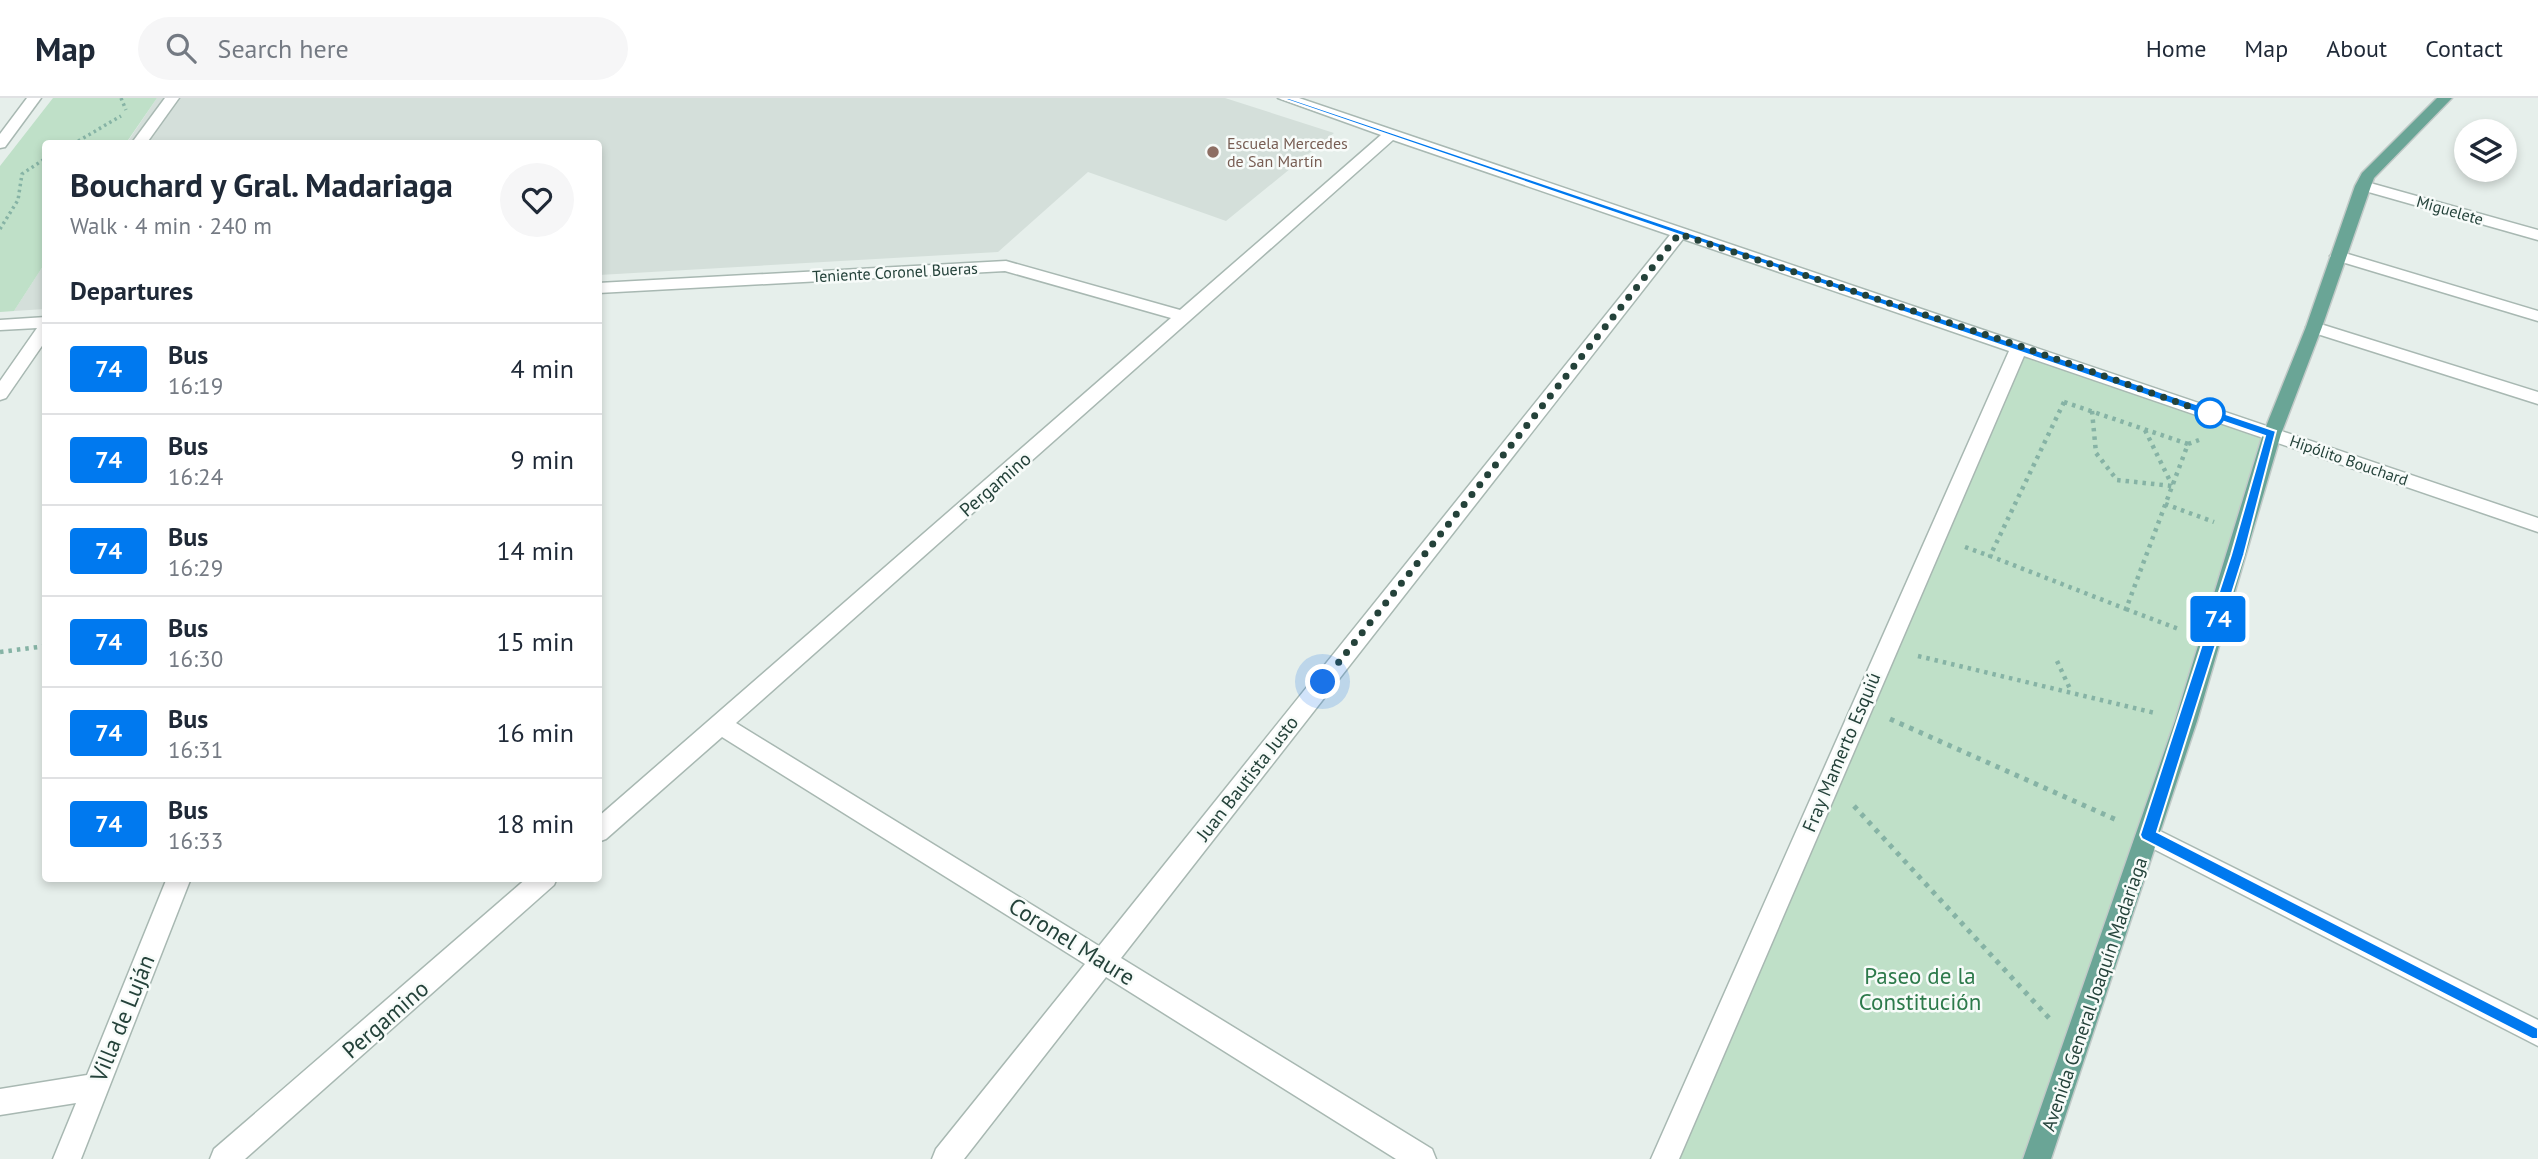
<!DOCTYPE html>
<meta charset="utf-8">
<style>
body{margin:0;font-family:"PT Sans",sans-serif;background:#f6f6f7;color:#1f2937;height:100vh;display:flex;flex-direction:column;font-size:26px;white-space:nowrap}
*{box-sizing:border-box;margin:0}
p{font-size:23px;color:#747a83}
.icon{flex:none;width:38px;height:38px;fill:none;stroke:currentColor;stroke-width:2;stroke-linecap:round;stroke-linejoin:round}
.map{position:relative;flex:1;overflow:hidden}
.panel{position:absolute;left:42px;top:42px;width:560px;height:742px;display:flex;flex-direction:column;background:#fff;border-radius:7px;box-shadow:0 4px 10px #0003}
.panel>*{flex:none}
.badge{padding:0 14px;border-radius:5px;font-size:24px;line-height:46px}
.controls{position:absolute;left:2454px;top:21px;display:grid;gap:14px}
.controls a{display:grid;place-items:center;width:63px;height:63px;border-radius:50%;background:#fff;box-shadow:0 4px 10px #0003;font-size:35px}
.you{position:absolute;width:35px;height:35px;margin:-18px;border:5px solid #fff;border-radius:50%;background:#1a73e8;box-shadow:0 0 0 10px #1a73e833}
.map>.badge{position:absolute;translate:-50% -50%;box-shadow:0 0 0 4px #fff}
h2{padding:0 28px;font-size:26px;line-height:63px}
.round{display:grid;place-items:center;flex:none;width:74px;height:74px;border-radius:37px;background:#f6f6f7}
.head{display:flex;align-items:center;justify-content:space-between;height:119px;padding:0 28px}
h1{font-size:33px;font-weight:700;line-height:52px}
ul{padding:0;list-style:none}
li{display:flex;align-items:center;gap:21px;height:91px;padding:0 28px;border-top:2px solid #e0e1e3}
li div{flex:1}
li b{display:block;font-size:26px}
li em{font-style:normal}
li .badge{min-width:77px;font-weight:700;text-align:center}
header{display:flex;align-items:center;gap:42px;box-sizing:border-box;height:98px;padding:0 35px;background:#fff;border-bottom:2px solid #e0e1e3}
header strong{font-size:33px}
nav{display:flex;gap:38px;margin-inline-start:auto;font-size:24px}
.search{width:490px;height:63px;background:#f6f6f7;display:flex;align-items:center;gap:18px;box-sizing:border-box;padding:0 24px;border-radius:38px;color:#747a83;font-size:26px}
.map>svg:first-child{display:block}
.built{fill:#d4dfda}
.green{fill:#bfe0c8}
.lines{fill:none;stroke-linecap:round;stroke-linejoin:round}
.minor-casing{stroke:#a8b8b2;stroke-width:3}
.major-casing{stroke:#c2cac8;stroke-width:3}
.path-far2{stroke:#86b3a5;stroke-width:3.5;stroke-dasharray:2.5 3.5;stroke-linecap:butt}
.path-far1{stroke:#86b3a5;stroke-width:4.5;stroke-dasharray:3.5 5;stroke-linecap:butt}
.path{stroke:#86b3a5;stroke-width:5;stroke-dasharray:4.5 6;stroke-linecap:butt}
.minor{fill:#fff;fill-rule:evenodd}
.major{fill:#6aa596;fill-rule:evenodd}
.line{fill:#0079ef;stroke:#fff;stroke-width:2}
.walk{stroke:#24423a;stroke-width:7;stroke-dasharray:0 12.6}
.education-dot{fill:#8d6e63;stroke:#f7fbf9;stroke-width:2.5}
.stop-dot{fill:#fff;stroke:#0079ef;stroke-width:3.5}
.labels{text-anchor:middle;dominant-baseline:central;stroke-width:5;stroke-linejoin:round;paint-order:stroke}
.far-education-label{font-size:16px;fill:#785e54;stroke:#f7fbf9;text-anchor:start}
.far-street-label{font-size:16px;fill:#24423a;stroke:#f7fbf9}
.street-label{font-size:19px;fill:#24423a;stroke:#f7fbf9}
.near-street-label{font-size:23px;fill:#24423a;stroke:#f7fbf9}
.near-park-label{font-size:23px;fill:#2d7a4b;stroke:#f7fbf9}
</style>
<header>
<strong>Map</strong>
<div class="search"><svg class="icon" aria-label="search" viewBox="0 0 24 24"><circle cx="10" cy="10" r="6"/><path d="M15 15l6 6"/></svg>Search here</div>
<nav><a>Home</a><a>Map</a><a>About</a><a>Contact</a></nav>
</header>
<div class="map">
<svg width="2538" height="1061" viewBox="0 0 2538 1061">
<rect width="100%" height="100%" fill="#e6efeb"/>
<g class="built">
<polygon points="157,0 1225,0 1334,35 1226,123 1088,74 998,154 599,177 598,46 126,46"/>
<polygon points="45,165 45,211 14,213"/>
</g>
<g class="green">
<polygon points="53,0 157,0 126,45 46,46 45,165 14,213 0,214 0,68"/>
<polygon points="2020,248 2272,336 2037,1061 1665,1061"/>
</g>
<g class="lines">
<defs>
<g id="minor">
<polygon points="27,0 41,0 5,49 0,50 0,36"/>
<polygon points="165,0 179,0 146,46 131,46"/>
<path d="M1278,0H1299L2538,420V434L2024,258L1679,1061H1651L2009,253L1683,141L1121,860L1432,1051L1436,1061H1396L1106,879L964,1061H932L936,1051L1085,866L722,639L606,741L598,744V719L1171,220L1005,173L598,195V185L1006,163L1180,212L1381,37ZM1393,42L1670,137L1099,848L736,625Z"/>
<polygon points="2363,83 2538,132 2538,142 2358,91 2358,85"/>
<polygon points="2338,153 2538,213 2538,223 2332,161 2330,158"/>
<polygon points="46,219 46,242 6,300 0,302 0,283 37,230 0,232 0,222"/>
<polygon points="2314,224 2538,294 2538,306 2308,233 2306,229"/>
<polygon points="2148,727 2538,922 2538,948 2140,744 2136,737 2140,730"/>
<polygon points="167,780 191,780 81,1061 53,1061 76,1005 0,1017 0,991 87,977"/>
<polygon points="527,780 557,780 554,787 245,1061 210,1061 214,1051"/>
</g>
<polygon id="major" points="2437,0 2452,0 2374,80 2371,88 2322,229 2281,336 2197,623 2051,1061 2023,1061 2175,623 2263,336 2306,229 2355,88 2362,75"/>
</defs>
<use href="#minor" class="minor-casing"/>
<use href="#major" class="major-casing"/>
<g class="path-far2">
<polyline points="121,0 126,12"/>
<polyline points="73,46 121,18"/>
<polyline points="0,131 18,102 22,76 46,60"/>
</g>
<g class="path-far1">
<polygon points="2064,304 2188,346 2126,511 1990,458"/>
<polyline points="2092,313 2096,355 2117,382 2172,388"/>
<polyline points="2145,332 2172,387"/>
<polyline points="2188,346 2199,342"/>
<polyline points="2165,406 2214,424"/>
<polyline points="1965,449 1990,458"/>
<polyline points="2126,511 2181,532"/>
<polyline points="0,554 46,548"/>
<polyline points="1918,558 2155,615"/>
<polyline points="2057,563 2071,593"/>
</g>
<g class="path">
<polyline points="1890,621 2119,723"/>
<polyline points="1854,708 2049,920"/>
</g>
<use href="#minor" class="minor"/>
<use href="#major" class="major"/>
</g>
<polygon class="line" points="1281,0 1289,0 2276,333 2244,457 2157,734 2538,930 2538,941 2532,941 2142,741 2140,737 2231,457 2265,338"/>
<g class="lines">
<polyline class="walk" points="1323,584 1679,136 2020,248 2216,318 2210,315"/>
</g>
<circle class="education-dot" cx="1213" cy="54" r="7"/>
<circle class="stop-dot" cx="2210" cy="315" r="14"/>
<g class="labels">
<g class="far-education-label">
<text x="1227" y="45">Escuela Mercedes<tspan x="1227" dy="18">de San Martín</tspan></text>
</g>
<g class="far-street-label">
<text transform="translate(2450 112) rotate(16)">Miguelete</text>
<text transform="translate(895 174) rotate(-3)">Teniente Coronel Bueras</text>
<text transform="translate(2349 362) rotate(19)">Hipólito Bouchard</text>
</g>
<g class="street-label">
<text transform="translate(995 386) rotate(-41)">Pergamino</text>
<text transform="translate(1841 654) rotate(-67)">Fray Mamerto Esquiú</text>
<text transform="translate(1247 680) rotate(-52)">Juan Bautista Justo</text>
<text transform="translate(2094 896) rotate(-71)">Avenida General Joaquín Madariaga</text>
</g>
<g class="near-street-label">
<text transform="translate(1072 843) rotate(32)">Coronel Maure</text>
<text transform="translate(122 920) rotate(-68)">Villa de Luján</text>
<text transform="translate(385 921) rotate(-41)">Pergamino</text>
</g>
<g class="near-park-label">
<text x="1920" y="877">Paseo de la<tspan x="1920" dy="26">Constitución</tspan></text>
</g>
</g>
</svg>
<div class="controls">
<a><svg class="icon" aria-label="layers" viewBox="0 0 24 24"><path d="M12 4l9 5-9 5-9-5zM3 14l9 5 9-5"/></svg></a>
</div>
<div class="you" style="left:1323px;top:584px"></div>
<b class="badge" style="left:2218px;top:521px;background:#0079ef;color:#fff">74</b>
<section class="panel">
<div class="head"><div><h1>Bouchard y Gral. Madariaga</h1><p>Walk · 4 min · 240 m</p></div><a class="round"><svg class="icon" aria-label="heart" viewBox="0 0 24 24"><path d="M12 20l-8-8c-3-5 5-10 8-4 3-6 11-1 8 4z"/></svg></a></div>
<h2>Departures</h2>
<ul>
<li><span class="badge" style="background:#0079ef;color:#fff">74</span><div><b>Bus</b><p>16:19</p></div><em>4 min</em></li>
<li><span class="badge" style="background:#0079ef;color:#fff">74</span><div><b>Bus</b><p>16:24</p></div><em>9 min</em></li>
<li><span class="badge" style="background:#0079ef;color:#fff">74</span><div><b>Bus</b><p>16:29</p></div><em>14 min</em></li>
<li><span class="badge" style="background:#0079ef;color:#fff">74</span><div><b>Bus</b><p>16:30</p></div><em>15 min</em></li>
<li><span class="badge" style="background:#0079ef;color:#fff">74</span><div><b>Bus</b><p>16:31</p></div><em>16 min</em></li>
<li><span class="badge" style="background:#0079ef;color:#fff">74</span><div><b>Bus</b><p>16:33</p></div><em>18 min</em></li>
</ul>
</section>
</div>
